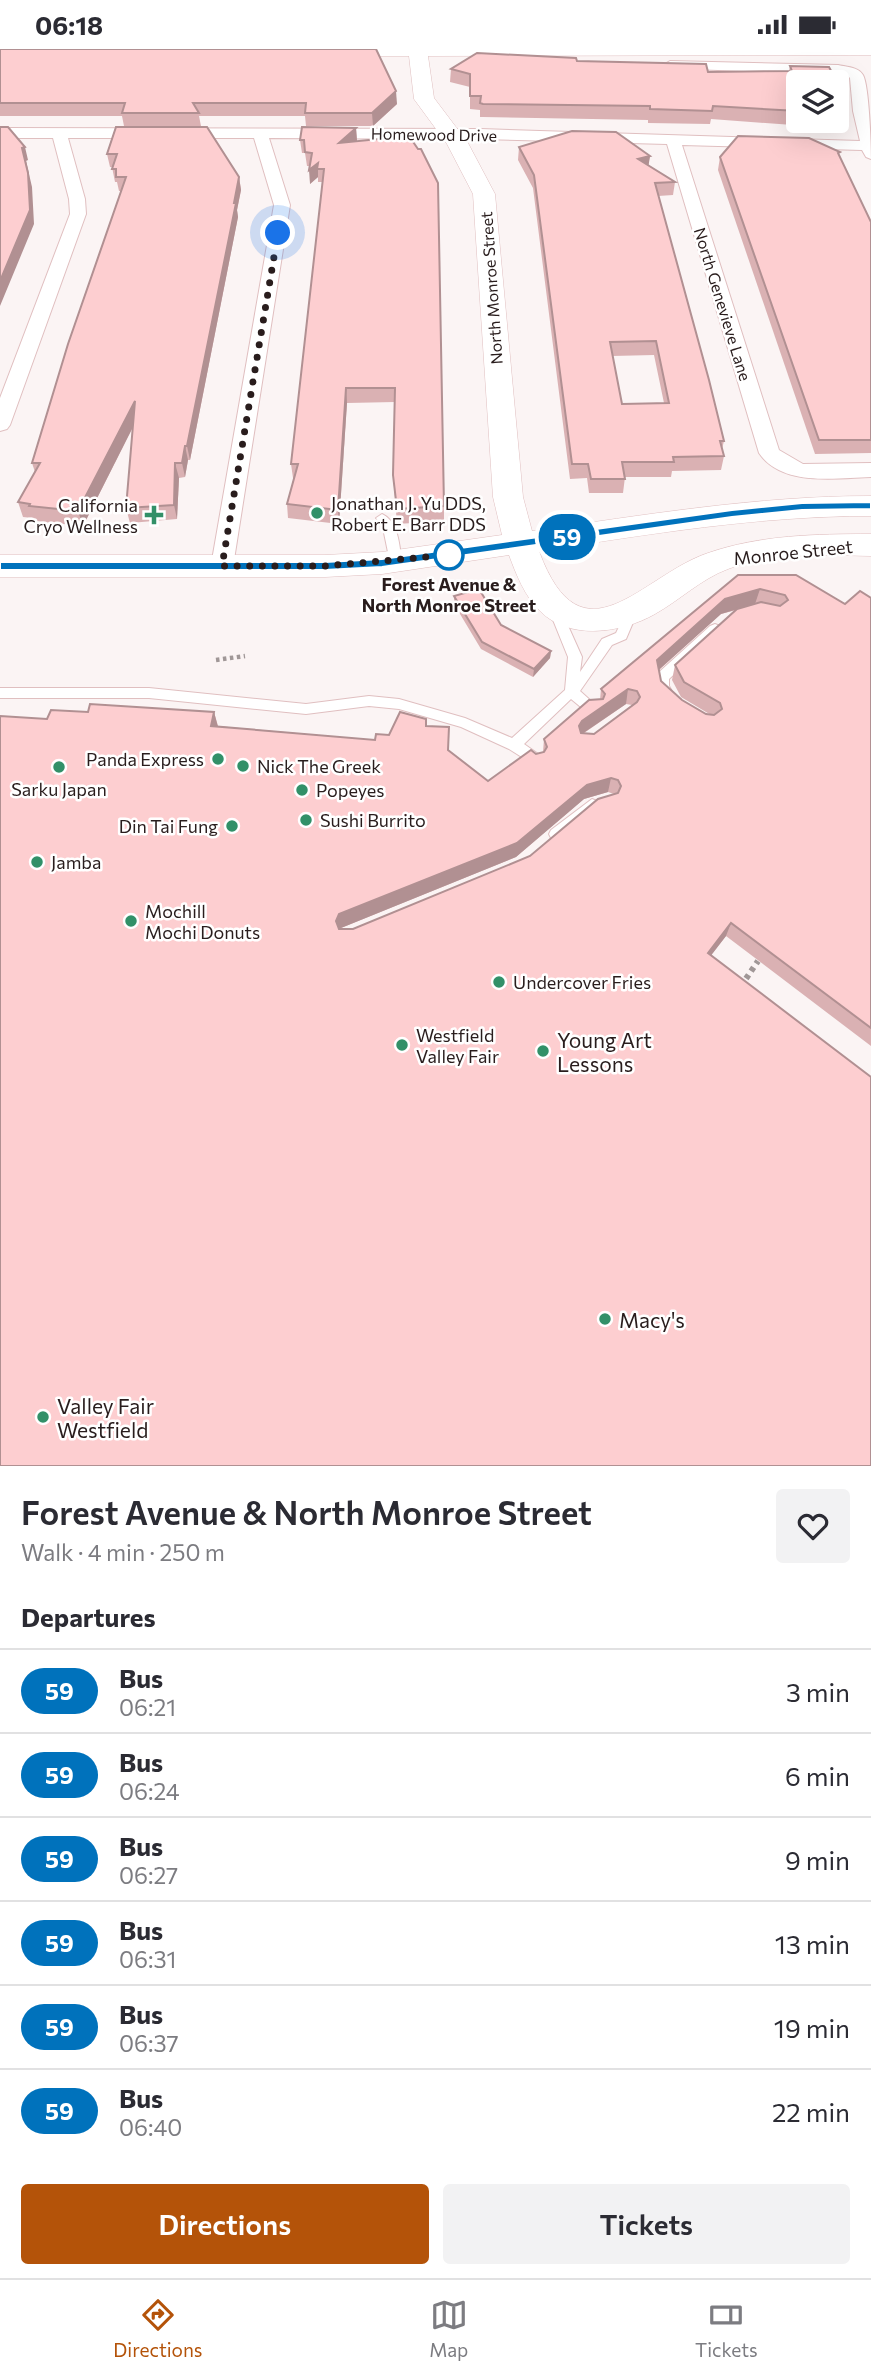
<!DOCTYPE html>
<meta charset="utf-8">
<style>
body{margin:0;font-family:Commissioner,sans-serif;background:#f2f2f3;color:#2b2b33;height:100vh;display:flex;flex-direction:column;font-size:26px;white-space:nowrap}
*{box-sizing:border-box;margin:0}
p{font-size:23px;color:#7c7c81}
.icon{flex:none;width:38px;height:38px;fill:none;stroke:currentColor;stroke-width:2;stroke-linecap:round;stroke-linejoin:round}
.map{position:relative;height:1417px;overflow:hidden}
.sheet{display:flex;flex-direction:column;background:#fff;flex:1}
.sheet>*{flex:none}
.badge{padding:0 14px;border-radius:23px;font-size:24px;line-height:46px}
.controls{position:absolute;left:786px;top:21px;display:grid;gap:14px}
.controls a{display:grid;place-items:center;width:63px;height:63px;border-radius:7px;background:#fff;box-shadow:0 7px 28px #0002;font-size:35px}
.you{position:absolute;width:35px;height:35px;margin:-18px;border:5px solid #fff;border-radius:50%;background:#1a73e8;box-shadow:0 0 0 10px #1a73e833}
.map>.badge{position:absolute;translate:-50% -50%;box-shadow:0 0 0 4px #fff}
h2{padding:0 21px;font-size:26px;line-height:63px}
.round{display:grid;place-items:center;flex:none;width:74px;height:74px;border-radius:7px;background:#f2f2f3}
.head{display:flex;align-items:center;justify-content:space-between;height:119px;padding:0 21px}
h1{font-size:33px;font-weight:600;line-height:52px}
.action{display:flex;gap:14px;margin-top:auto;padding:14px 21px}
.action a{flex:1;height:80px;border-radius:7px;background:#b45309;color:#fff;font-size:28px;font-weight:600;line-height:80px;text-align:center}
.action a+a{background:#f2f2f3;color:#2b2b33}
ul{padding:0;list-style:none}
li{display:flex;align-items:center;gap:21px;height:84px;padding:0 21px;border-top:2px solid #e1e1e2}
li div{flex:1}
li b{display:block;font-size:26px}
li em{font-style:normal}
li .badge{min-width:77px;font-weight:700;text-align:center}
.status{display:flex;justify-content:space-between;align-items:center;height:49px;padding:0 35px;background:#fff;direction:ltr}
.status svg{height:19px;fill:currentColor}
.menu{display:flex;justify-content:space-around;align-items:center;height:98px;border-top:2px solid #e1e1e2;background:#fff;font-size:19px;color:#7c7c81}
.menu a{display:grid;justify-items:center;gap:4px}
.menu .current{color:#b45309}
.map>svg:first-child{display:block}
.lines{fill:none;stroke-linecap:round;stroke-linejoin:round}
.service-casing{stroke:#e0bfc0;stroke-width:2}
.minor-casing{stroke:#e0bfc0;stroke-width:2}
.secondary-casing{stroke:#e0bfc0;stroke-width:1}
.path-far1{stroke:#a09797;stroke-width:4.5;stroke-dasharray:3.5 3.5;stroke-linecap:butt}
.path{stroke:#a09797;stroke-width:6;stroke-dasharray:4.5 4.5;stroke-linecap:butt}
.service{fill:#fff;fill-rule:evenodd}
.minor{fill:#fff;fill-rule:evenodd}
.secondary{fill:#fff;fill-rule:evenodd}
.wall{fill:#dab1b3;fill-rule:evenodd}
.shaded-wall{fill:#b19092}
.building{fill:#fdced0;stroke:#b19092;stroke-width:2;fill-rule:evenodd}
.line{fill:#0072bc;stroke:#fff;stroke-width:2}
.walk{stroke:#291d1d;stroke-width:7;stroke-dasharray:0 12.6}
.poi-dot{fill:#329068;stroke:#fff;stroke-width:2.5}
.stop-dot{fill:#fff;stroke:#0072bc;stroke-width:3.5}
.labels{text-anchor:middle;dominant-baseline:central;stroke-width:5;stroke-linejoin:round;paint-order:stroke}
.far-street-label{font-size:16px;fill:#291d1d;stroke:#fff}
.poi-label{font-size:18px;fill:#291d1d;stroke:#fff;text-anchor:start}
.street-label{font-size:18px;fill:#291d1d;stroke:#fff}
.stop-label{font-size:18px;font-weight:bold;fill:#291d1d;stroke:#fff}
.near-poi-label{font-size:21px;fill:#291d1d;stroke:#fff;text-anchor:start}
</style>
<div class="status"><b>06:18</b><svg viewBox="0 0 49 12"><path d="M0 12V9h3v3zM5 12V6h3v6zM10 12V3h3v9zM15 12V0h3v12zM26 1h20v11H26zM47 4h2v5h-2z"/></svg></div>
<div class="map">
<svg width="871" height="1417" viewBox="0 0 871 1417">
<rect width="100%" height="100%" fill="#fbf4f4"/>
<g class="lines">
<defs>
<g id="service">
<path d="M382,465C399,473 399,496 402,513L400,516H392L390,513L383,479L376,469Z"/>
<polygon points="555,557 561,561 582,608 580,623 602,590 616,584 627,561 631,560 637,564 626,590 612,596 580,642 600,660 598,664 588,664 571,650 524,695 541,707 543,711 541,715 536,717 509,700 461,678 399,660 369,657 306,665 149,649 0,649 0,639 149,639 306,655 369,647 399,650 465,669 512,689 565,641 568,608 549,561"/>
<polygon points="715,575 720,577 721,580 720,583 669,630 669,637 674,646 672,650 662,650 655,637 657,625 710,577"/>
<polygon points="592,750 597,752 599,756 597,760 561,789 556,791 551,789 549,785 551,781"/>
</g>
<path id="minor" d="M670,12L838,16C847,18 858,18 863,26C869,37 871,95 871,110L866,108L862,101L682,96L779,401L803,415L871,414V428C836,429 782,438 759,404L667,95L480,90L269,89L290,156L233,517L230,523L222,525L214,523L211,517L274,156L254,89H68L85,150L86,165L10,376L7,380L0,382V349L70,165L69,150L53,89H0V79L480,80L860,92L853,62L850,29L847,26L665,19L663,16Z"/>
<path id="secondary" d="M871,0V6L428,7L434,49L468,94L495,145L523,448L532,482C645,466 757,447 871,447V467C758,467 651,485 539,502C582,619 642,526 708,504C760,486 816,485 871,485V507C825,506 772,503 728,520C701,530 680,551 655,565C622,584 569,592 540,562C525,548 516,525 509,506L382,525L325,528H0V506H325L382,503L502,486L493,448L473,145L447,95L414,50L409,7H327L320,5L318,0Z"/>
</defs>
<use href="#service" class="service-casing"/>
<use href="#minor" class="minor-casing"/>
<use href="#secondary" class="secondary-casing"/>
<polyline class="path-far1" points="216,611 245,607"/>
<polyline class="path" points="741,937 758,912"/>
<use href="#service" class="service"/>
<use href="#minor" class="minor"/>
<use href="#secondary" class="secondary"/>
</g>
<g class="wall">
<polygon points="0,0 397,55 373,77 306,77 305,67 199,67 201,77 124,77 122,67 0,67"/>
<polygon points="577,12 708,23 789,22 790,17 798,33 798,72 836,72 834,79 711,70 710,75 648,74 648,71 483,68 480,68 480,61 470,60 470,38 450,33 451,20"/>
<polygon points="116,78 239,128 241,141 237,161 238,168 190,411 188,411 185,428 179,429 177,470 130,474 126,459 133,378 83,477 34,472 33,469 23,468 18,453 35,423 32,414 121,142 119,142 117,133 115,133 112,118 110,118 107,105"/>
<polygon points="356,79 357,92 444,457 444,472 397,475 393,426 395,353 347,354 339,475 288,469 287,455 294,429 293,429 291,415 323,133 318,133 318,128 310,135 310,117 307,117 305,104 302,104 300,91"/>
<path d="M519,98L650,107L648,116L675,133L673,146L658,147L724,392L722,400L724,407L721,421L672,422L671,428H625L623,444H589L587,429L570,430L533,139L518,111ZM654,306L664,354L622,355L612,307Z"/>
<polygon points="839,107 871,173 871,404 815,405 718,121 720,108"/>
<path d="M738,526L845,555L871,549V997L726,887L711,906L871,1417L47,670L88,663H214L218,677L375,691L426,670V677L449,702L488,732L536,705L543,703L544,690L600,651L601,640ZM736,561L675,616L672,631L681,648L711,666L706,665L682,651L661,632L659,621L721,565ZM626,655L632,656L594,685L584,684ZM608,743L614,745L530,807L353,880H340L341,879L516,808L584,750Z"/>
<polygon points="454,547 501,576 551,602 550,609 533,628 481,600 454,555"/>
</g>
<g class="shaded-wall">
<polygon points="396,42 397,55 373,77 372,64"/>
<polygon points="356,79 357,92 339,94"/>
<polygon points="25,98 28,111 26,112 32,138 34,175 0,257 0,232 22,99"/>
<polygon points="650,107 648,120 638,110"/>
<polygon points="318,114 318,128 310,135 309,121"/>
<polygon points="239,128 241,141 237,161 238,168 190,411 187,397"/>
<polygon points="346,339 347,354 339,475 338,461"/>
<polygon points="135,352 139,366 83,477 78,462"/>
<polygon points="185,397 188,411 185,428 182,414"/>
<polygon points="175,414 179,429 177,470 174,456"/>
<polygon points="760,540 755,555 721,565 653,626 657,611 725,550"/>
<polygon points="551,602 550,609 533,628 534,620"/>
<polygon points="628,640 626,655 579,687 579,677 582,672"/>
<polygon points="214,663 218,678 211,677"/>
<polygon points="611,729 608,743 584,750 516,808 341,879 338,885 336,872 339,865 587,736"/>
<polygon points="731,874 726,887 703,917 708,904"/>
</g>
<g class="building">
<polygon points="0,0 376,0 396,42 372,64 305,64 306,54 193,54 199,64 122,64 125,54 0,54"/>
<polygon points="477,4 576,9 577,12 706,15 708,23 792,22 790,17 829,18 834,27 835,33 798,33 798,62 713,57 712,62 650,60 650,57 483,55 480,54 481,47 470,47 470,25 451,20"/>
<polygon points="836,41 839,58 837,57 838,65 836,65"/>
<polygon points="0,78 8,78 25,98 22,99 28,124 30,161 0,232"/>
<polygon points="116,78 207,78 239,128 234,154 236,154 187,397 185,397 182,414 175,414 174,456 126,459 135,352 78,462 29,457 30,455 18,453 40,414 32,414 68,295 126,128 116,128 116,120 112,120 117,105 107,105"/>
<polygon points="302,78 356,79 339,94 409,87 418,100 421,100 438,134 444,457 397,460 393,426 395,339 346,339 338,461 287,455 298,415 291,415 324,120 317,120 318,114 309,121 312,104 305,103 304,91 300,91"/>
<path d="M572,82L616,83L650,107L638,110L675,133L655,134L709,331L724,392H720L724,407L673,408L674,413H622L625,430H591L588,415H572L534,126L519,98ZM656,292L669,354L622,355L610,293Z"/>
<polygon points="738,87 809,89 840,103 838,104 871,173 871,391 819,391 720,108"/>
<path d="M738,526H796L845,555L860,542L871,549V979L731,874L708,904L871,1028V1417H0V667L47,670L51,661L88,663L90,655L214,663L211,677L375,691L376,685L389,686L400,663L426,670V677L449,678L448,701L488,732L531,701L536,705L544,703L547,698L544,690L589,651L603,650L605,645L601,640ZM760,540L785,546L788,551L780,557L761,553L737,560L675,616L684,633L720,654L722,660L714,666L706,665L682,651L661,632L657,611L725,550ZM628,640L637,642L640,648L637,653L594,685L581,684L579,677L582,672ZM611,729L618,731L621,737L618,744L598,750L530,807L353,880H339L336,872L339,865L517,794L587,736Z"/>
<polygon points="479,540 501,576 551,602 534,620 482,593 454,547"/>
</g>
<polygon class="line" points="871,453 871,460 802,461 732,468 382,518 325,521 0,521 0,513 325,513 382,510 732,461 802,454"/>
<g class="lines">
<polyline class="walk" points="278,184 222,517 325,517 449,506"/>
</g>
<g class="poi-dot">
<circle cx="317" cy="464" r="7"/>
<path d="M150.5 455.5h7v7h7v7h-7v7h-7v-7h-7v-7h7z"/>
<circle cx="218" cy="710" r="7"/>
<circle cx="243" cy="717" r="7"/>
<circle cx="59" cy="718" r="7"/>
<circle cx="302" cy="741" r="7"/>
<circle cx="306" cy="771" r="7"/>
<circle cx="232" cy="777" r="7"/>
<circle cx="37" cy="813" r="7"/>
<circle cx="131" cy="872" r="7"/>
<circle cx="499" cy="933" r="7"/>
<circle cx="402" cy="996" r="7"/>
<circle cx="543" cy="1002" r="7"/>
<circle cx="605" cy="1270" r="7"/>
<circle cx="43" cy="1368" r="7"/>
</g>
<circle class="stop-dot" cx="449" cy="506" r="14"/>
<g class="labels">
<g class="far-street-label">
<text transform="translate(434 85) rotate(1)">Homewood Drive</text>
<text transform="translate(491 239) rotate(-94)">North Monroe Street</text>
<text transform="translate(723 255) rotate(73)">North Genevieve Lane</text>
</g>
<g class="poi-label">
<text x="331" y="454">Jonathan J. Yu DDS,<tspan x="331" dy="21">Robert E. Barr DDS</tspan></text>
<text x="138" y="456" text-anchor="end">California<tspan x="138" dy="21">Cryo Wellness</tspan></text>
<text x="204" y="710" text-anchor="end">Panda Express</text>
<text x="257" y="717">Nick The Greek</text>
<text x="59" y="740" text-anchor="middle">Sarku Japan</text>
<text x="316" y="741">Popeyes</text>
<text x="320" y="771">Sushi Burrito</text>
<text x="218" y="777" text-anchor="end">Din Tai Fung</text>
<text x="51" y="813">Jamba</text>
<text x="145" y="862">Mochill<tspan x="145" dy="21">Mochi Donuts</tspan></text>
<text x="513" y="933">Undercover Fries</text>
<text x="416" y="986">Westfield<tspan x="416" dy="21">Valley Fair</tspan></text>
</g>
<g class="street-label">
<text transform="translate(793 503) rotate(-6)">Monroe Street</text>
</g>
<g class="stop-label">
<text x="449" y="535">Forest Avenue &amp;<tspan x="449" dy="21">North Monroe Street</tspan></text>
</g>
<g class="near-poi-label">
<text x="557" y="990">Young Art<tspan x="557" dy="24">Lessons</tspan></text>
<text x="619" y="1270">Macy's</text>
<text x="57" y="1356">Valley Fair<tspan x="57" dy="24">Westfield</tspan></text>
</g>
</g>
</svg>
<div class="controls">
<a><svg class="icon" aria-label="layers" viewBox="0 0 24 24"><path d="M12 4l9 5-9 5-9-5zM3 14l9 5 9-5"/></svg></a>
</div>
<div class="you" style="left:278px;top:184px"></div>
<b class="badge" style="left:567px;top:488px;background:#0072bc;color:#fff">59</b>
</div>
<section class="sheet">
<div class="head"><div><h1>Forest Avenue &amp; North Monroe Street</h1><p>Walk · 4 min · 250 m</p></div><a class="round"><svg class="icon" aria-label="heart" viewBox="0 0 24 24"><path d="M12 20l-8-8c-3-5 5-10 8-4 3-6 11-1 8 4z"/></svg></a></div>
<h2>Departures</h2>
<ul>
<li><span class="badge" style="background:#0072bc;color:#fff">59</span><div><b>Bus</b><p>06:21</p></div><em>3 min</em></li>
<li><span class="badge" style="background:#0072bc;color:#fff">59</span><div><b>Bus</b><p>06:24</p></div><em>6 min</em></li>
<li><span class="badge" style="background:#0072bc;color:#fff">59</span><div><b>Bus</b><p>06:27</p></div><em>9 min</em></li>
<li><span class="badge" style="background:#0072bc;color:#fff">59</span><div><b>Bus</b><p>06:31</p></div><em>13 min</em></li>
<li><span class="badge" style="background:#0072bc;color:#fff">59</span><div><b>Bus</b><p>06:37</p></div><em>19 min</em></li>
<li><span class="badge" style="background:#0072bc;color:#fff">59</span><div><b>Bus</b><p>06:40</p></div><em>22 min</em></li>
</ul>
<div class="action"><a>Directions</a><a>Tickets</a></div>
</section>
<nav class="menu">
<a class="current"><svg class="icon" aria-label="directions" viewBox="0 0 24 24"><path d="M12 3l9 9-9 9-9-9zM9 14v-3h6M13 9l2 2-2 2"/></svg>Directions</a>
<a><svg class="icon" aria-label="map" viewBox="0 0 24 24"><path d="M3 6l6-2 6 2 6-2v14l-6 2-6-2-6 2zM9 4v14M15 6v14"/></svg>Map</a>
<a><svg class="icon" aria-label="tickets" viewBox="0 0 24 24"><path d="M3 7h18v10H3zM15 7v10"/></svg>Tickets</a>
</nav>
